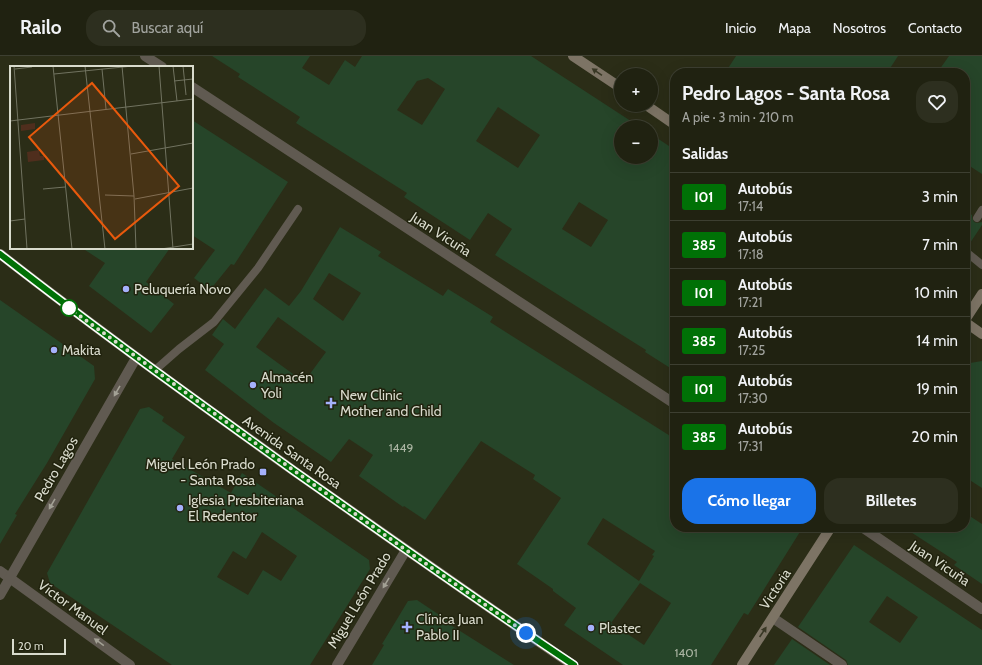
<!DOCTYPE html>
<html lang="es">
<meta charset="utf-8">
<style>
body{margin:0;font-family:Cabin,sans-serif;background:#2d2f1f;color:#f1f3f6;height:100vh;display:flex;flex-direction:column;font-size:15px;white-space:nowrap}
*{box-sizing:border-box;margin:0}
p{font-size:13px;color:#a2a49f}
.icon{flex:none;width:22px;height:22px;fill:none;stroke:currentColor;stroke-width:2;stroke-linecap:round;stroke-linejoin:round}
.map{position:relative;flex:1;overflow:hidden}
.details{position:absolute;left:670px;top:12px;width:300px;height:464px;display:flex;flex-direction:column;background:#202211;border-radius:16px;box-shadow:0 4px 16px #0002,0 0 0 1px #3d3f31}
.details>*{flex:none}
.badge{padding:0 8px;border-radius:3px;font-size:14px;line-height:26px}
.fabs{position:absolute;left:614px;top:12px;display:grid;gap:8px}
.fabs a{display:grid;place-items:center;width:44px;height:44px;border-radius:50%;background:#202211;box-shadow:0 4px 16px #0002,0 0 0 1px #3d3f31;font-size:20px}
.scale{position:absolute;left:12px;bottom:10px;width:54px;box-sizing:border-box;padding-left:4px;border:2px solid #d9dbcd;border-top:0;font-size:11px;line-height:14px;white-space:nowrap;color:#d9dbcd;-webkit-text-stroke:3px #21230e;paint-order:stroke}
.you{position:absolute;width:20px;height:20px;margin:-10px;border:3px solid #fff;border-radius:50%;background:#1a73e8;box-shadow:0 0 0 6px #1a73e833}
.map>.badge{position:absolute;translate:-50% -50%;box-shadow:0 0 0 2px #fff}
h2{padding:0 12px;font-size:15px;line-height:36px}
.round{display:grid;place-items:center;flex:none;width:42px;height:42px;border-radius:16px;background:#2d2f1f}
.head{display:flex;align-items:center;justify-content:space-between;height:68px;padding:0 12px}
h1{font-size:19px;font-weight:700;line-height:30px}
.button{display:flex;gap:8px;margin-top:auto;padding:8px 12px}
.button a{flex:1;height:46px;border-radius:16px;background:#1a73e8;color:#fff;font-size:16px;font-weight:700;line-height:46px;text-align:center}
.button a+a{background:#2d2f1f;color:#f1f3f6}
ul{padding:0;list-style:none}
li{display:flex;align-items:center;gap:12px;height:48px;padding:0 12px;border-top:1px solid #3d3f31}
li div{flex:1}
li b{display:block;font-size:15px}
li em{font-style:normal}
li .badge{min-width:44px;font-weight:700;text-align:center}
header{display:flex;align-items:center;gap:24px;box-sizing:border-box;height:56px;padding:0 20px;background:#202211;border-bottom:1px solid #3d3f31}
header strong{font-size:19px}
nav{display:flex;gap:22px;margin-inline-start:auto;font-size:14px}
.search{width:280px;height:36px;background:#2d2f1f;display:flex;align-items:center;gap:10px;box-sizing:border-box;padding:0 14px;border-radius:16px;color:#a2a49f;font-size:15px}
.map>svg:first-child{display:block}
.building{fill:#264529;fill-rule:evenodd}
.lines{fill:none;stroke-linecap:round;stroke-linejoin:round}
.lane{stroke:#605a51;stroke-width:8}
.street{stroke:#605a51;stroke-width:10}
.secondary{stroke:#7d7465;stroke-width:10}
.oneway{fill:#383724}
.oneway2{fill:#a3a195}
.line-casing{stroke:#fff;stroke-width:9}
.line{stroke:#007106;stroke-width:6}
.walk{stroke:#d9dbcd;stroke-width:4;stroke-dasharray:0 7.2}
.poi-dot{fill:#a5b1fc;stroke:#21230e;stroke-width:1.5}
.stop-dot{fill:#fff;stroke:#007106;stroke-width:2}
.labels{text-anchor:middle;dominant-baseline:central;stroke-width:3;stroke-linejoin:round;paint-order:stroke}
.number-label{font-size:12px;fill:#acb6a4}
.street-label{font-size:14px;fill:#d9dbcd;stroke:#21230e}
.poi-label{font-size:14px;fill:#d9dbcd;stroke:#21230e;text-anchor:start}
.inset-road{fill:none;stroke:#717360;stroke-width:1}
.view{fill:#e8590c;fill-opacity:0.15;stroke:#e8590c;stroke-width:2}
.inset-edge{fill:none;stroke:#d9dbcd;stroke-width:2}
</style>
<header>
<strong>Railo</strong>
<div class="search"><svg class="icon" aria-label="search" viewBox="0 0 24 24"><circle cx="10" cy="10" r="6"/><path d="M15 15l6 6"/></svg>Buscar aquí</div>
<nav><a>Inicio</a><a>Mapa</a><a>Nosotros</a><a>Contacto</a></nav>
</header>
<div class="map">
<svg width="982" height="609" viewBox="0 0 982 609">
<rect width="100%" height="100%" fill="#2b2d17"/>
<g class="building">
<path d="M212,0H310L302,12L329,29L345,4L355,11L362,0H531L640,71H621V101H651V78L675,94V315L645,296L646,294L495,199L512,173L488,157L470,184L404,141L407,137L296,67L300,61L238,21L240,18ZM428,22L445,33L422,69L397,54L417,25ZM498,51L540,79L518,112L476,85ZM579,146L608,164L591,191L562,173Z"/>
<polygon points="736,0 898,0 887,17 725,17"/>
<polygon points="949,0 982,0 982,118 965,107 965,17 937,17"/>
<polygon points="192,64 288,126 234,209 231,208 210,234 194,222 215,194 192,179"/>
<polygon points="965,154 972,159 972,162 974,166 977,167 982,166 982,169 968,190 965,190"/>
<path d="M340,171L381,196L378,200L443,240L448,233L493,261L490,266L675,383V471H803L748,559L744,557L711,609H623L564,569L576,552L553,535V533L517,508L561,442L533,423L535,419L481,385L425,464L404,450L403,451L359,420L373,399L349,383L331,406L274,367L205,314L224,288L212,279L223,263L235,273L265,232L289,250L301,235ZM329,217L361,237L343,265L313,243ZM278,261L326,296L304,326L256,291ZM603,462L655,495L652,499L654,500L639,525L587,488ZM640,527L671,547L644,589L611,567Z"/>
<polygon points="82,192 170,192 146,226 174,248 151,277 89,230 105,207"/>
<polygon points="0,244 94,310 95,323 47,407 15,458 17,459 0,488"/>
<polygon points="982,305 982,432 965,421 965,315 970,307"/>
<path d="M149,351L164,361L162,365L185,381L172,403L231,437L242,417L369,504L370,513L310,609H172L50,527L47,517L140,353ZM262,476L297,500L281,525L263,514L248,539L217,521L233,495L246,503Z"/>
<polygon points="965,457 982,468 982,528 954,509 957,506 903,471 965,471"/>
<path d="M854,489L982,574V609H848L846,604L798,571ZM887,540L918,561L900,587L869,566Z"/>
<polygon points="417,544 450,566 449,568 514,609 372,609 384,589 382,588 408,545"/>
<polygon points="792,583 830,609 774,609"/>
</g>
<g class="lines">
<g class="lane">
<polyline points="977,162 982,154"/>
<polyline points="965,195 982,209"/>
<polyline points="154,315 179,293 214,266 258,212 298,153"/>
</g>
<g class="street">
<polyline points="145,0 162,11"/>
<polyline points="192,31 675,348"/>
<polyline points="862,471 982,553"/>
<polyline points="0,515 130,609"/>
<polyline points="0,539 136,302"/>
<polyline points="773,562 842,609"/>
<polyline points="337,609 406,494"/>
</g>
<g class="secondary">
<polyline points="573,0 621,32"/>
<polyline points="646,49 675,69"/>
<path d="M0,198C96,273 195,344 294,415C387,480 479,545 573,609"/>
<polyline points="965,264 982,238"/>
<polyline points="965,266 982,278"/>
<polyline points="742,609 831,471"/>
</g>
</g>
<defs><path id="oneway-solid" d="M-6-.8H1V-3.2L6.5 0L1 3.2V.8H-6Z"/></defs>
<g class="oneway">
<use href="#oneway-solid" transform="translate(597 16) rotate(-146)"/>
<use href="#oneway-solid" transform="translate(763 576) rotate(-56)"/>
</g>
<g class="oneway2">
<use href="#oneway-solid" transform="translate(117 335) rotate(120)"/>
<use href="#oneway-solid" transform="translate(52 448) rotate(120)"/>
<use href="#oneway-solid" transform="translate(386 527) rotate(121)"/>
<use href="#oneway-solid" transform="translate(99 586) rotate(-144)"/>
</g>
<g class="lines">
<defs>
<path id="line" d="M0,198C96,273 195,344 294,415C387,480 479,546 574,609"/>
</defs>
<use href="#line" class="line-casing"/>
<use href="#line" class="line"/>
<polyline class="walk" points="69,252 258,389 406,494 526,577"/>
</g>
<g class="poi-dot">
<circle cx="126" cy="233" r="4"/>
<circle cx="54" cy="294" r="4"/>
<circle cx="253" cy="329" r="4"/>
<path d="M329 341h4v4h4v4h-4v4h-4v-4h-4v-4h4z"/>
<rect x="259" y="412" width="8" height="8" rx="2"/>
<circle cx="180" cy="452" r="4"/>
<path d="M405 565h4v4h4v4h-4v4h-4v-4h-4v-4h4z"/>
<circle cx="591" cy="572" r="4"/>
</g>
<circle class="stop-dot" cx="69" cy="252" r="8"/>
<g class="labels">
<g class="number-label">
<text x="401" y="391">1449</text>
<text x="686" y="596">1401</text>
</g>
<g class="street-label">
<text transform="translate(441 178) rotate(33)">Juan Vicuña</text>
<text transform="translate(292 396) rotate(35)">Avenida Santa Rosa</text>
<text transform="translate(56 413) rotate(-60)">Pedro Lagos</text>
<text transform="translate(940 507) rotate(34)">Juan Vicuña</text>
<text transform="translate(775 533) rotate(-57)">Victoria</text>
<text transform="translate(359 544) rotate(-59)">Miguel León Prado</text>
<text transform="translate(73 551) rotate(36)">Víctor Manuel</text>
</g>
<g class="poi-label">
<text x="134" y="233">Peluquería Novo</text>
<text x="62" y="294">Makita</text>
<text x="261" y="321">Almacén<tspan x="261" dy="16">Yoli</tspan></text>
<text x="340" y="339">New Clinic<tspan x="340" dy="16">Mother and Child</tspan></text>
<text x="255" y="408" text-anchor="end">Miguel León Prado<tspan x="255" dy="16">- Santa Rosa</tspan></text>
<text x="188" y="444">Iglesia Presbiteriana<tspan x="188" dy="16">El Redentor</tspan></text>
<text x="416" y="563">Clínica Juan<tspan x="416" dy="16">Pablo II</tspan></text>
<text x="599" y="572">Plastec</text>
</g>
</g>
<g transform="translate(10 10)">
<rect width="183" height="183" fill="#2b2d17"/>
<path d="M25,57V63L11,65V59ZM29,84L30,90H34V94L18,96L17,86Z" fill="#4f2e1d"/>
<path class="inset-road" d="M4,0L17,183M43,0L62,183M75,0L95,183M112,0L124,130L126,183M149,0L163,183M163,0L167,35M173,0L176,29M5,3L22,1M92,3L96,43M44,8L123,0M164,15L183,13M0,55L183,33M121,88L183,77M33,123L55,121M95,129L124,130M125,133L183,122M0,155L15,153M151,183L183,178"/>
<path class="view" d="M82,17L169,120L105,173L19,71Z"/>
<rect width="183" height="183" class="inset-edge"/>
</g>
</svg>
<div class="fabs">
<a>+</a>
<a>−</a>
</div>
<div class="scale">20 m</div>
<div class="you" style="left:526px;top:577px"></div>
<section class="details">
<div class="head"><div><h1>Pedro Lagos - Santa Rosa</h1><p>A pie · 3 min · 210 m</p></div><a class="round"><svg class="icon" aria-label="heart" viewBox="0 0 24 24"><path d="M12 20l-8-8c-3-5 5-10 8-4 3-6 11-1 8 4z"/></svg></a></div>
<h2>Salidas</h2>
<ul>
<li><span class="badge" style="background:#007106;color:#fff">I01</span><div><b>Autobús</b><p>17:14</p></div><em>3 min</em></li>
<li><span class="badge" style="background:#007106;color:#fff">385</span><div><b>Autobús</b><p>17:18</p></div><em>7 min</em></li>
<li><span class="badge" style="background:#007106;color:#fff">I01</span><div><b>Autobús</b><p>17:21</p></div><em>10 min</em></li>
<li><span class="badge" style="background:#007106;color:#fff">385</span><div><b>Autobús</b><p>17:25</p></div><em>14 min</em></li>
<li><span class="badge" style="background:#007106;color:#fff">I01</span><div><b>Autobús</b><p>17:30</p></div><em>19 min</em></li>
<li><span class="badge" style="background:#007106;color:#fff">385</span><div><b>Autobús</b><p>17:31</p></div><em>20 min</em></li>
</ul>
<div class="button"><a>Cómo llegar</a><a>Billetes</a></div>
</section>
</div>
